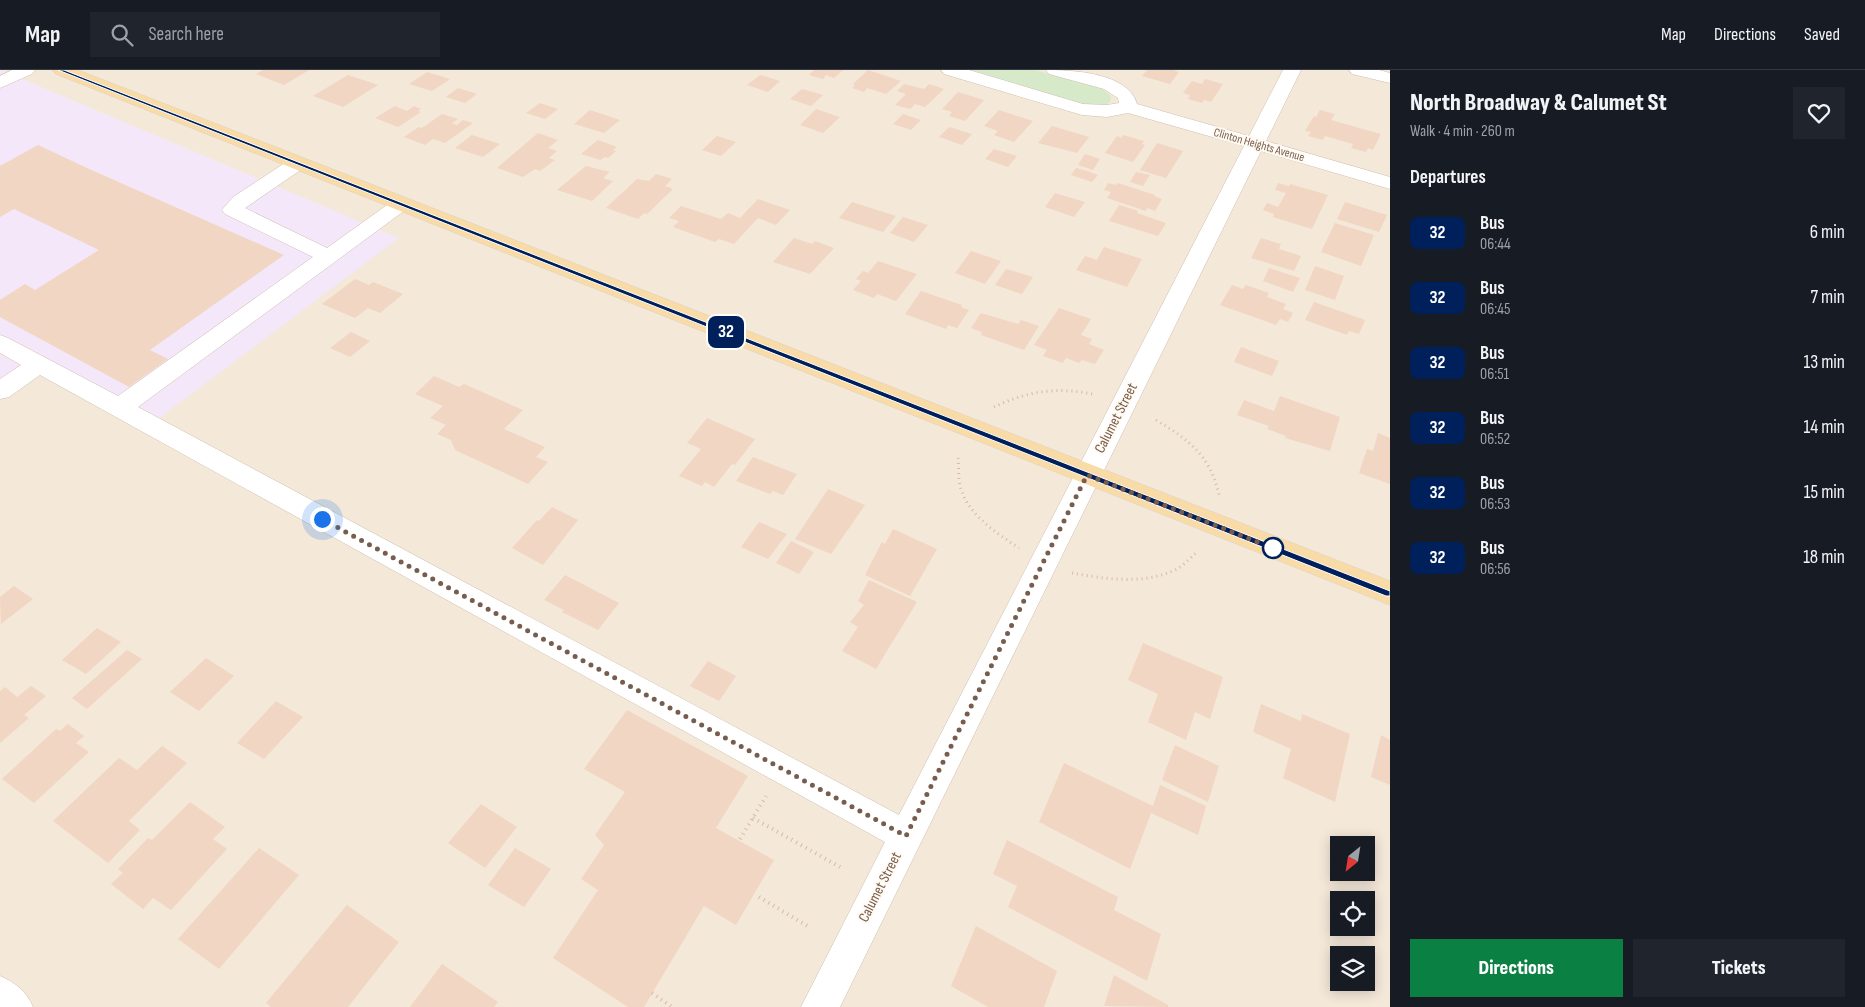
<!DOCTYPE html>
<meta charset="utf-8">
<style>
body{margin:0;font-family:"Sofia Sans Condensed",sans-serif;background:#20242c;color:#f1f3f6;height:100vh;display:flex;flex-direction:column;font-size:19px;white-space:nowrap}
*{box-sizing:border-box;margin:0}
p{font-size:16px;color:#9ea1a6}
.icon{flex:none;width:28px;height:28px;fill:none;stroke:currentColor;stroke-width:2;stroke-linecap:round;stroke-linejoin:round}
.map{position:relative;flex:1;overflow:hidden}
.drawer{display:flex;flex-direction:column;background:#171b24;width:475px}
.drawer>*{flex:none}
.badge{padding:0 10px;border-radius:8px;font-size:18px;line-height:32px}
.needle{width:32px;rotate:210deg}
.controls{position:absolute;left:1330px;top:766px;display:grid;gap:10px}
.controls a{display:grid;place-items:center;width:45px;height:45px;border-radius:0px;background:#171b24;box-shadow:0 2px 12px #0003;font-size:25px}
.you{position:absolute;width:25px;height:25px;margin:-12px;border:4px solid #fff;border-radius:50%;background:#1a73e8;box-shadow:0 0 0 8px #1a73e833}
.map>.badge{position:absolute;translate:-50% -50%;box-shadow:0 0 0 2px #fff}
h2{padding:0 20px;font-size:19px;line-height:45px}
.round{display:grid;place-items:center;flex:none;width:52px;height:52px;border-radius:0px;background:#20242c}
.summary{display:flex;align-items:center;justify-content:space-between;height:85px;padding:0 20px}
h1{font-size:24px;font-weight:800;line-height:38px}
.primary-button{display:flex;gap:10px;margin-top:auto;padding:10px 20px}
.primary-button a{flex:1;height:58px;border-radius:0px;background:#0b8043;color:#fff;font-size:20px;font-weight:800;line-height:58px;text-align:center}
.primary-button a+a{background:#20242c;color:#f1f3f6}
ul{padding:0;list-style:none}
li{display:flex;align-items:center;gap:15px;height:65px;padding:0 20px}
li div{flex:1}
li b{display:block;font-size:19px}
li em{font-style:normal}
li .badge{min-width:55px;font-weight:700;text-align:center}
header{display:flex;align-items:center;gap:30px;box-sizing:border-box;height:70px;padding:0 25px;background:#171b24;border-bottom:1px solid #363941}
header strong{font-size:24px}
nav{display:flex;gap:28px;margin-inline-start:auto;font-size:18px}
.search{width:350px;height:45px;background:#20242c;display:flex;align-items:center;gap:12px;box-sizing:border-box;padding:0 18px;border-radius:0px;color:#9ea1a6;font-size:19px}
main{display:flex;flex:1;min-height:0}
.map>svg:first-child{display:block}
.residential{fill:#f4e8d9;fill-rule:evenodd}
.education{fill:#f3e7f9}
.green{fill:#d6eac9}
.building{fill:#f1d6c3}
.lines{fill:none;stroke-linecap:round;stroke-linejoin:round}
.minor-casing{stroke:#cfbeb0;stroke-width:1}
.major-casing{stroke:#d9d2cd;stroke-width:1}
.path-far1{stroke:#d7baa5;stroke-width:3;stroke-dasharray:1 4;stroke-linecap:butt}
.path{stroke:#d7baa5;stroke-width:4;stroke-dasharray:1 4.5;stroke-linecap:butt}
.minor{fill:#fff;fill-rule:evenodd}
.major{fill:#f8dba6;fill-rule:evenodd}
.line{fill:#00205b;stroke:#fff}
.walk{stroke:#785d4e;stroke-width:5;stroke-dasharray:0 9}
.stop-dot{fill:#fff;stroke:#00205b;stroke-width:2.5}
.labels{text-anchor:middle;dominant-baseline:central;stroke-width:4;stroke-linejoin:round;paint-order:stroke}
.far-street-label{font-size:12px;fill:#785d4e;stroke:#fffaf2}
.street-label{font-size:15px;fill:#785d4e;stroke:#fffaf2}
</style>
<header>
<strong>Map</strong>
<div class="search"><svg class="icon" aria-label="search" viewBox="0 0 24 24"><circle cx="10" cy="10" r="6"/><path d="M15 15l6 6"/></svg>Search here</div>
<nav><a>Map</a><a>Directions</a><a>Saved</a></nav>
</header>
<main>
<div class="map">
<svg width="1390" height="937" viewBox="0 0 1390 937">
<rect width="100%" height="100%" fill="#fcf6eb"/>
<path class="residential" d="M0,0H1390V937H0V329L45,298L398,168ZM1339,775H1366V802H1339ZM1339,830H1366V858H1339ZM1339,885H1366V912H1339Z"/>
<polygon class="education" points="0,0 399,168 150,355 45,298 0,329"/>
<polygon class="green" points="962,0 1035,0 1100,18 1108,23 1111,27 1110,32 1105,35 1082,35"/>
<g class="building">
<polygon points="263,0 309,0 284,15 256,4"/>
<polygon points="814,0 843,0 834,8 826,5 823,9 809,5"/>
<polygon points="868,0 901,11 886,24 867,18 864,22 852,18 855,15 853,14"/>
<polygon points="1147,0 1173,0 1179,2 1170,14 1142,6"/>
<polygon points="427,2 450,9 432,21 409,14"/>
<polygon points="348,5 378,15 343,37 313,26"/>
<polygon points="760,5 780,11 768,22 747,15"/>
<polygon points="1205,9 1223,14 1211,32 1204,30 1202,33 1188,29 1190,25 1183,23 1192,11 1202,14"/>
<polygon points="904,14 924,19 929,14 944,19 925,37 915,34 910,39 895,35 906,24 897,21"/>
<polygon points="458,18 477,24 465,33 446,27"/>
<polygon points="802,19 813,22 823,25 811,36 790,29"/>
<polygon points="958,22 984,30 965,51 949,46 952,42 942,39"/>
<polygon points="540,33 558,39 545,49 526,43"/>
<polygon points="395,36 407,41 414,36 421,39 418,41 421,42 398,57 375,48"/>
<polygon points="816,39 840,47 823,63 800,55"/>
<polygon points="590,40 620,50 604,63 574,54"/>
<polygon points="999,40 1033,51 1014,72 994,65 998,61 984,56"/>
<polygon points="1320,40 1335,44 1331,50 1381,64 1373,80 1368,78 1366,82 1351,78 1353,74 1325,66 1323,70 1308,66 1311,62 1305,61 1314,46 1316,47"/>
<polygon points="442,44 458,49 452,53 457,55 463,50 473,53 445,73 433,69 425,75 404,67 419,57 422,58"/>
<polygon points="903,44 921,50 911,60 893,54"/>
<polygon points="1052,56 1089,67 1077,83 1038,73"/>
<polygon points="949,57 972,64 962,75 939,67"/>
<polygon points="538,63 558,70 548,78 557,81 549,88 555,90 540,101 535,99 523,107 497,98"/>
<polygon points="472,65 500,74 483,87 455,78"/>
<polygon points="1123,65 1144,71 1142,74 1145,75 1133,92 1105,83 1117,66 1121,68"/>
<polygon points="717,66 736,72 721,86 702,80"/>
<polygon points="598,70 617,77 613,80 616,81 608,88 605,87 600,90 581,84"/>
<polygon points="1157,73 1183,81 1166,108 1140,100"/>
<polygon points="38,75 87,98 284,185 150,280 168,289 129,317 0,247 0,230 25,214 35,220 99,180 14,139 0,147 0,96"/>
<polygon points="994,79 1017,86 1008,97 985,89"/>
<polygon points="1085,84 1100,89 1093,100 1078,95"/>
<polygon points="586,96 610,102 603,108 613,111 592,131 557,120"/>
<polygon points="1076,98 1087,101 1098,105 1092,112 1071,105"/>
<polygon points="1136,102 1150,105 1143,116 1130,112"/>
<polygon points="656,104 672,109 665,116 673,119 647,144 644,143 638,149 606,138 637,109 649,111"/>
<polygon points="1108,113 1116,115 1118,113 1155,125 1154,126 1162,129 1155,141 1147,138 1146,141 1107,128 1111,122 1104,120"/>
<polygon points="1278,113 1289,116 1290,114 1328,125 1312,159 1273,147 1274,144 1263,140 1267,133 1278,137 1286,123 1275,120"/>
<polygon points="1055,123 1085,132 1074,147 1045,137"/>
<polygon points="758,129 790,140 776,155 758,148 734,174 719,169 715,172 673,157 679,151 669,148 681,136 721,149 728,143 740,148"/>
<polygon points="852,132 896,146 883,162 839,148"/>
<polygon points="1345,132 1387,145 1379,162 1337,149"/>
<polygon points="1119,135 1138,141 1137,143 1166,153 1158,166 1109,151"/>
<polygon points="903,147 928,155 914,172 890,163"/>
<polygon points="1335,153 1374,165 1361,196 1321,182"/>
<polygon points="794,168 812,174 815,171 834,178 810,204 773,192"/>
<polygon points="1261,168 1281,174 1279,179 1301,186 1294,201 1251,188"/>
<polygon points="1104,177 1142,189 1127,217 1076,200 1085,186 1097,190"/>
<polygon points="971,181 1001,191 985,214 955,203"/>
<polygon points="878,191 917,204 896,231 877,224 874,228 853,220 861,211 856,209 863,201 868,203"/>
<polygon points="1315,196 1344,206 1335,230 1305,220"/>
<polygon points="1269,198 1300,208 1293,222 1263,211"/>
<polygon points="1006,199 1033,207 1022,224 995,215"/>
<polygon points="355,209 369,215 373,212 403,224 380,243 368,238 355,248 322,234"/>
<polygon points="1232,215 1243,219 1246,215 1269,223 1267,227 1286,234 1283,239 1293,243 1288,252 1280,249 1276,255 1220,235"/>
<polygon points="921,221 962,235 961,237 969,240 957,258 948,255 946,259 905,244"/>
<polygon points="1314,232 1365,250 1359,264 1349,261 1347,265 1305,250"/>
<polygon points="1059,238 1091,249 1081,265 1092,269 1089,274 1104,280 1095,294 1082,290 1079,293 1066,288 1063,293 1043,286 1047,280 1034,275"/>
<polygon points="981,243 1018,254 1021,250 1039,256 1024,280 981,265 982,262 971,258"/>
<polygon points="351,262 370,271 350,287 330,278"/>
<polygon points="1241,277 1279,291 1272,306 1234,292"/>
<polygon points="434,306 459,317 464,314 523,340 504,359 545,377 536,387 548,392 528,414 455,380 451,370 437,364 446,355 430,348 443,336 415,324"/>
<polygon points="1280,326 1340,347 1330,381 1285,368 1286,366 1267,359 1269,356 1237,345 1244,330 1274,341"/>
<polygon points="707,348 755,369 735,395 732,394 714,417 705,412 702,416 679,406 701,379 687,373"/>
<polygon points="1378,363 1390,368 1390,414 1359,403 1367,379 1373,381"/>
<polygon points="753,387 797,404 783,425 773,421 770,424 736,411"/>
<polygon points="828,419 865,435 831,484 795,469"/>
<polygon points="552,437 578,450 543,495 512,478 537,450 539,451"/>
<polygon points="759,452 787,464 768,489 741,477"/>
<polygon points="893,459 937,479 910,526 865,505 882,472 885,474"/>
<polygon points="791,471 814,482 799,504 776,493"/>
<polygon points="565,505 619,533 598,560 562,542 564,540 544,530"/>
<polygon points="869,510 917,532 876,599 842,581 858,557 850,552 864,535 858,531"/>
<polygon points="14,516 33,529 1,554 0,527"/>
<polygon points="97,558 121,572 86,604 62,590"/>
<polygon points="1143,573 1223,607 1210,649 1195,642 1186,670 1148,652 1158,624 1128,610"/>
<polygon points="127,580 142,589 87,639 72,628"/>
<polygon points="206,588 234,606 199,641 170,622"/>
<polygon points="708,591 736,606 719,631 690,616"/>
<polygon points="31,616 46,626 24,645 29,648 0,673 0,621 5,617 17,627"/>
<polygon points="276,631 303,647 264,689 237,673"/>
<polygon points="1261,634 1301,651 1302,644 1350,664 1335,732 1283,708 1291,679 1253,662"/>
<polygon points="627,640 748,706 716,758 774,790 736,855 704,836 644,937 628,937 553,888 598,820 581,809 604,775 595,765 625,722 584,699"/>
<polygon points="68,654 84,666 76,673 89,682 34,733 2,709 56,659 60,661"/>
<polygon points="1381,665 1390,670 1390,715 1371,707"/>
<polygon points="1175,675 1219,696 1208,732 1162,710"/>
<polygon points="162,676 187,693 129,751 140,760 108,793 53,751 119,688 137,700"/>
<polygon points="1064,693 1153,736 1160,715 1206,736 1198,765 1151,743 1130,799 1039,752"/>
<polygon points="190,732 225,757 213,769 227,779 171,840 153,828 143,839 111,814 123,803 118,799 148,768 152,770"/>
<polygon points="481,734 517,757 485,798 448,773"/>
<polygon points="1007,770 1118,827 1114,840 1161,864 1147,911 1008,837 1017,816 993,804"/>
<polygon points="259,778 299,805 219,899 178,869"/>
<polygon points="515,778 551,799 524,837 488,815"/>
<polygon points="347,835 399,872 348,937 271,937 266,933"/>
<polygon points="976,856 1057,901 1044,937 988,937 951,916"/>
<polygon points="442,894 498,932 494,937 410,937"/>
<polygon points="1114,905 1168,935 1168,937 1104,936"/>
</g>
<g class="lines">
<defs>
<g id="minor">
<polygon points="12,0 35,0 32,4 0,18 0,6"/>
<path d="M941,0H969L1083,34L1107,35L1119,33L1118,28L1104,19L1049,4L1046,0C1073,0 1129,3 1137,34L1249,66L1283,0H1301L1266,71L1390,107V119L1261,81L840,937H801L885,772L40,305L9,327L0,329V309L21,295L0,283V265L8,268L118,326L313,187L225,144L222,140L233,127L291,89L298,87L305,89L308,93L305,97L245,138L327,178L394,130L401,128L408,130L411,134L408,138L138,337L899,745L1244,76L1128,43L1107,47L1082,45L944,4Z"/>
<polygon points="1349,0 1379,0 1390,3 1390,13 1352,4"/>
<path d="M0,906C16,913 26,921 33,937H0Z"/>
</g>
<polygon id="major" points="53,0 78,0 1390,511 1390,535 56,4"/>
</defs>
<use href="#minor" class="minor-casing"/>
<use href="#major" class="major-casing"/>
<g class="path-far1">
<path d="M994,337C1027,321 1060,316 1096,325"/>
<path d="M1156,350C1189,370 1210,385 1219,425"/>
<path d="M958,388C959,397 958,407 960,416C968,445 995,462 1019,478"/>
<path d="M1072,503C1105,509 1143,515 1175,500C1183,496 1189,489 1196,483"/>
</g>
<g class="path">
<polyline points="753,748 840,797"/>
<polyline points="740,769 766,726"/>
<polyline points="759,827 809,857"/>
<polyline points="652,923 672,937"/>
</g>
<use href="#minor" class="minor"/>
<use href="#major" class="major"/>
</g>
<polygon class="line" points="58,0 64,0 1390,521 1390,526 1386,526"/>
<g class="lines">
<polyline class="walk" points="322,449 906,766 1087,405 1273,478"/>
</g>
<circle class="stop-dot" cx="1273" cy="478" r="10"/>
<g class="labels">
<g class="far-street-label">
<text transform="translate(1259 75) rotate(16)">Clinton Heights Avenue</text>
</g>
<g class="street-label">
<text transform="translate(1116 348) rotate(-63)">Calumet Street</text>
<text transform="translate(880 817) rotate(-63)">Calumet Street</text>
</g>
</g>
</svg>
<div class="controls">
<a><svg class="needle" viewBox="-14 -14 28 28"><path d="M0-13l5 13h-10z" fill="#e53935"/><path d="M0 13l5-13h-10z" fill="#9ea1a6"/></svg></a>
<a><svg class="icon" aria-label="locate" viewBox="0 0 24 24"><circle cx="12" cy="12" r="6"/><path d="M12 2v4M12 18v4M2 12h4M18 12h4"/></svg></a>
<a><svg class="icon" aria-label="layers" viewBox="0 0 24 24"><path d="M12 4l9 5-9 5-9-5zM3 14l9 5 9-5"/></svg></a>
</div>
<div class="you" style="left:322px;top:449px"></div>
<b class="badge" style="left:726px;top:262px;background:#00205b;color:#fff">32</b>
</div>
<section class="drawer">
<div class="summary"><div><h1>North Broadway &amp; Calumet St</h1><p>Walk · 4 min · 260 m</p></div><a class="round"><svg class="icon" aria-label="heart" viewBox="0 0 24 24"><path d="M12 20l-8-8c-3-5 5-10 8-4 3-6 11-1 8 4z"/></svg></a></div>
<h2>Departures</h2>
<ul>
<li><span class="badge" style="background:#00205b;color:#fff">32</span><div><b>Bus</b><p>06:44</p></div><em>6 min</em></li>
<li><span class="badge" style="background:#00205b;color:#fff">32</span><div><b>Bus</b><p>06:45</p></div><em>7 min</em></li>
<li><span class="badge" style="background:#00205b;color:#fff">32</span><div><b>Bus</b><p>06:51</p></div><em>13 min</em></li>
<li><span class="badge" style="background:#00205b;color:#fff">32</span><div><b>Bus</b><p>06:52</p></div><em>14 min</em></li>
<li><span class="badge" style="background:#00205b;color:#fff">32</span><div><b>Bus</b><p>06:53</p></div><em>15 min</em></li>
<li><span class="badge" style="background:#00205b;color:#fff">32</span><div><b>Bus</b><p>06:56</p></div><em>18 min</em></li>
</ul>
<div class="primary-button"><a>Directions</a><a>Tickets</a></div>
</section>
</main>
